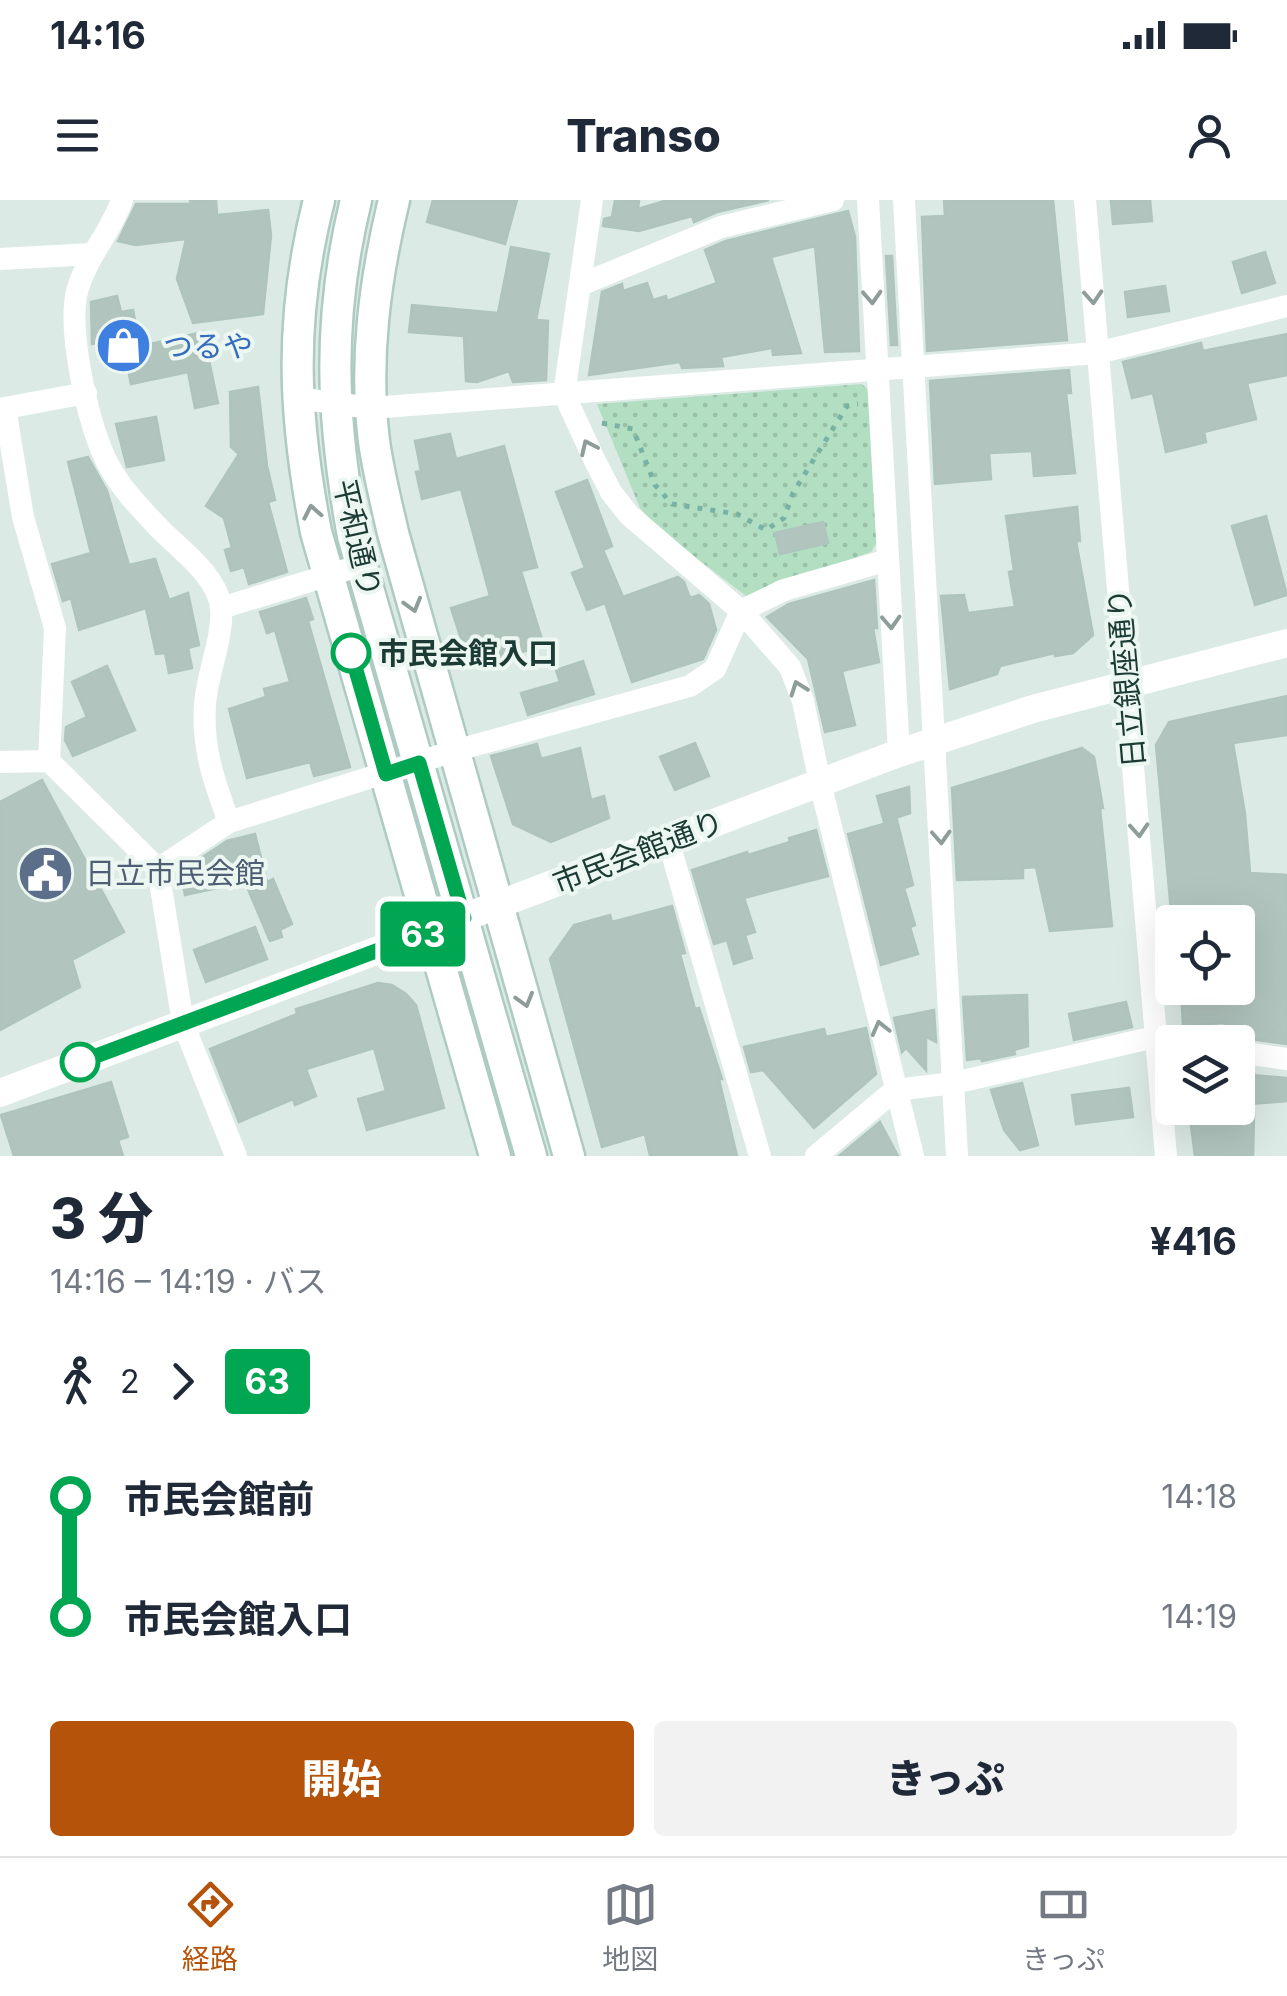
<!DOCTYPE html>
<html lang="ja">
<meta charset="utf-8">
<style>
body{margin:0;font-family:Inter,"Noto Sans JP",sans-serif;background:#f2f2f3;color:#1f2937;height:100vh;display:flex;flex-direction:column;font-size:38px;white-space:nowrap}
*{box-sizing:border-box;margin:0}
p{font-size:32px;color:#747a83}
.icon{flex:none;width:55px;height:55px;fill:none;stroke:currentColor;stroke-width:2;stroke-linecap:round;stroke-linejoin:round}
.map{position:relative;height:956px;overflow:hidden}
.drawer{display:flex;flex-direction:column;background:#fff;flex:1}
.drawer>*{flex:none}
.badge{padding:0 20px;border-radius:8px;font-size:35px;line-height:65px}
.tools{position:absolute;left:1155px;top:705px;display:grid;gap:20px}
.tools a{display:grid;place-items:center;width:100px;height:100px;border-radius:10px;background:#fff;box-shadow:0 10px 40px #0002;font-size:50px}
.map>.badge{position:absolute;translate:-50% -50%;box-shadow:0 0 0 5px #fff}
.legs{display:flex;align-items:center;gap:15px;height:110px;padding:0 50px;font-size:32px}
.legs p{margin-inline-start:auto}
.headline{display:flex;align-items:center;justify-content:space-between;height:170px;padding:0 50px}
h1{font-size:55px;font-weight:800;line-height:75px}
.button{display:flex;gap:20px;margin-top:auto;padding:20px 50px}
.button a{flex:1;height:115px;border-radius:10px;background:#b45309;color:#fff;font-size:40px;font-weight:800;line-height:115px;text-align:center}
.button a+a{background:#f2f2f3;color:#1f2937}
ul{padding:0 50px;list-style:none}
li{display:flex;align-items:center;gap:35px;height:120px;font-size:38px}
li i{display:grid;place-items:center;width:15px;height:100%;margin:0 12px;background:currentColor}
li i::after{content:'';width:25px;height:25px;margin:-12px;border:8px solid;border-radius:50%;background:#fff}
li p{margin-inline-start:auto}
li:first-child i{background:linear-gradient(#0000 50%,currentColor 0)}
li:last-child i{background:linear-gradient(currentColor 50%,#0000 0)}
.status{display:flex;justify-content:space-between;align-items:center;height:70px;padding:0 50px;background:#fff;direction:ltr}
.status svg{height:28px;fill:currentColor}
header{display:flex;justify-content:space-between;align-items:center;height:130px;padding:0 50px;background:#fff;font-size:45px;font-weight:800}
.tabs{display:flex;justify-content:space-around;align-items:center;height:140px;border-top:2px solid #e0e1e3;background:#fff;font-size:28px;color:#747a83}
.tabs a{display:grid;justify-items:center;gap:5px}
.tabs .current{color:#b45309}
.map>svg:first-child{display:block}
.park{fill:url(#park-dots)}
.building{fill:#b1c5be;stroke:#aec4bd;stroke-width:2.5}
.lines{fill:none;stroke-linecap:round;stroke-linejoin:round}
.secondary-casing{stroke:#aecbc3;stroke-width:35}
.path{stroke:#79b2a4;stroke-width:5;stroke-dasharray:5 8;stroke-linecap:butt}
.minor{stroke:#fff;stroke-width:22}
.tertiary{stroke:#fff;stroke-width:28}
.secondary{stroke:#fff;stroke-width:30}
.oneway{stroke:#8e9d9a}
.line-1-casing{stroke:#fff;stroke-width:22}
.line-1{stroke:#00a651;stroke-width:15}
.stop-1-dot{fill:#fff;stroke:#00a651;stroke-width:5}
.labels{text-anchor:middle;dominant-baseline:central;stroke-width:8;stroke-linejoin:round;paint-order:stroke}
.shop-label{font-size:30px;fill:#366cbe;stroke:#edf7f2;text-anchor:start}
.street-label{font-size:30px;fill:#1d3b35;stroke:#edf7f2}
.stop-label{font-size:30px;font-weight:bold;fill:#1d3b35;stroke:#edf7f2;text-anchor:start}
.service-label{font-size:30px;fill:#4e5e75;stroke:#edf7f2;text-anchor:start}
</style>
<div class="status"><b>14:16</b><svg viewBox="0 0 49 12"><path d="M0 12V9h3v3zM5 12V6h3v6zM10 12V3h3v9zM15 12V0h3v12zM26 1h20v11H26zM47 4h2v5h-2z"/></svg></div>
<header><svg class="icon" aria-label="menu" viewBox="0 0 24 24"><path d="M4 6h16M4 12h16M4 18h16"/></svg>Transo<svg class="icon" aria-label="person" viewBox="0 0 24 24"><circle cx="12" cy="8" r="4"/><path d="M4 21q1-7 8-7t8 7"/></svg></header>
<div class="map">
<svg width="1287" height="956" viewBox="0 0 1287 956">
<defs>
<pattern id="park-dots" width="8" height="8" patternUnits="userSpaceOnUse" patternTransform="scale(2.5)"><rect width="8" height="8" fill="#b2dfc1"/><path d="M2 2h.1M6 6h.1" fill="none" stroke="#99c0a6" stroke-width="1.8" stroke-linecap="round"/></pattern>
</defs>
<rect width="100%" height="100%" fill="#dceae5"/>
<polygon class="park" points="862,184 873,195 880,338 871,352 746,396 657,328 640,308 597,204"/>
<g class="building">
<polygon points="190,0 216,0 217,15 268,10 271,35 263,114 193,123 177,79 186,39 136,45 118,41 136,4 191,4"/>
<polygon points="433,0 517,0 505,44 427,22"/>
<polygon points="615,0 639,0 638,9 668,0 769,0 717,12 694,22 692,16 639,31 603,26 604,19 612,17"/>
<polygon points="944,0 1053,0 1067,140 927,151 922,17 945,16"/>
<polygon points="1111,0 1150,0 1152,21 1113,24"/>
<polygon points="848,11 855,37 859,151 825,152 815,46 771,57 801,153 773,155 772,148 721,157 723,166 682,168 680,162 589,175 602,92 622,84 623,91 647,83 653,100 666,96 667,101 717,83 705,50 726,41"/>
<polygon points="511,47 549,54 536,120 548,121 546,180 513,182 509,171 477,182 466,181 464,136 409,132 412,105 498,113"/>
<polygon points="1265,52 1275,83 1242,93 1233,62"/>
<polygon points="886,56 892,56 897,145 891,145"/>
<polygon points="1165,86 1169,111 1128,117 1125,92"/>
<polygon points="117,96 121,112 133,110 138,136 92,144 91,102"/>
<polygon points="203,132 218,203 195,208 188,172 131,184 124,150"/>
<polygon points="1287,134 1287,175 1247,183 1256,219 1204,232 1206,242 1166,252 1153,193 1132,198 1123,162 1201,143 1203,151"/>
<polygon points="1069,170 1071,193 1066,193 1075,273 1034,276 1032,251 989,253 991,279 935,284 930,181"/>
<polygon points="258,187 267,266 275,300 268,302 287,372 249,384 244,367 231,371 225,350 232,348 224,318 206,306 239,254 231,247 230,192"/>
<polygon points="156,217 164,260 127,267 116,224"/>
<polygon points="450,234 456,259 504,246 537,367 521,371 544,446 478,464 466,454 451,408 490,396 461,289 422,299 416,272 421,271 415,241"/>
<polygon points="88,257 107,291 129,365 155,359 169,400 188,393 199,445 188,448 192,468 169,473 165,453 156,454 146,408 79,430 71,398 63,401 52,364 91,353 68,262"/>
<polygon points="587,280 612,346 603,350 623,397 678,377 684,382 690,398 699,395 709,404 716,430 703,459 632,482 605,403 587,410 572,373 585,368 556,292"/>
<polygon points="1077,307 1080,341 1076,341 1093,435 1073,453 1055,456 1055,453 1000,466 997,474 950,489 941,396 964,395 968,413 1015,407 1009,372 1014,371 1006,316"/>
<polygon points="1266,316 1287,395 1255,405 1232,326"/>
<polygon points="823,322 828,343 780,354 775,333"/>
<polygon points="874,380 877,428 873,428 879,462 842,471 855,525 825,532 808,459 767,417 789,404"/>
<polygon points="306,398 313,419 308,421 350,567 314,576 310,562 247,578 229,509 266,497 264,489 290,482 275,430 267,433 260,412"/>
<polygon points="583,461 594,494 528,515 521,493 560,482 556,470"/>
<polygon points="107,466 135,530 73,556 65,540 66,527 87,517 72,482"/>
<polygon points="1287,496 1287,535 1233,543 1245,614 1250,673 1287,675 1287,844 1251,839 1223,823 1183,826 1181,788 1238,788 1238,722 1172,722 1156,545 1169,522"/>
<polygon points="695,543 709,576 675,590 660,557"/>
<polygon points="537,544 541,559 580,548 591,600 604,596 609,618 551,642 513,624 491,556"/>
<polygon points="1082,548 1094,557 1103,608 1100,608 1112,726 1050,731 1036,667 1023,668 1023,678 957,680 952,588"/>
<polygon points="42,580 124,732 72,760 80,787 0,830 0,602"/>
<polygon points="909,587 910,613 884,622 877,596"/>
<polygon points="897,620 913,685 904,688 915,725 910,727 918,754 881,765 848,634"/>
<polygon points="816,630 828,676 744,698 755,732 745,735 752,758 734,764 727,740 714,744 692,670 747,652 748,655 790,642 789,638"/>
<polygon points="255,634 267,682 273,679 292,724 280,730 282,737 270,741 245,682 185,695 180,672 227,641"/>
<polygon points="672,706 685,753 680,754 695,809 699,808 722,879 719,879 737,956 650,956 645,934 602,947 550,759 574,725 610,715 612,722"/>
<polygon points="255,727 267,759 206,782 194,750"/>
<polygon points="378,783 392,785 406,794 416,805 444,908 367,930 358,899 386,891 374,848 306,869 316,896 295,905 293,899 239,922 210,849 297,814 296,809"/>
<polygon points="1027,795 1028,846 1014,850 1015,854 982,861 981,858 967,860 963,797"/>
<polygon points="1126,802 1132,827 1074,840 1069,814"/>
<polygon points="934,810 936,842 926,837 926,870 906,848 902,852 894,818"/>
<polygon points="866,828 876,874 814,928 763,870 751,872 744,847 824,829 826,837"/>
<polygon points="1238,874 1287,878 1287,901 1238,905"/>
<polygon points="111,882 128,937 118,940 123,956 14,956 1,915"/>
<polygon points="1022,883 1038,945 1020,950 1004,930 991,890"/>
<polygon points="1129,888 1133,917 1076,924 1072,895"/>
<polygon points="1254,913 1253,956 1195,956 1190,918"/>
<polygon points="880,922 898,956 839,956"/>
</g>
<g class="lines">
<defs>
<g id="secondary">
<path d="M319,0C289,118 293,213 316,332L495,956"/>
<path d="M356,0C327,119 331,217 353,336L531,956"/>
<path d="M394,0C375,79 364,159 374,241C378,271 386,302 393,333L569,956"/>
</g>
</defs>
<use href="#secondary" class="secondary-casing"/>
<polyline class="path" points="602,223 633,229 655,285 672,304 737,314 766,330 784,318 793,293 847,206 858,204"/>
<g class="minor">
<path d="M122,0C111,32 88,55 78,88C66,127 88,221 105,258C118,286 140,308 161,330C182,351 217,376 221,407C224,435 207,475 205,504C202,549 214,581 229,622"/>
<polyline points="592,0 564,194 595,261 611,292 629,315 741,411 790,467 803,501 820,583 913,956"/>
<polyline points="868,0 899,553"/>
<polyline points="904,0 957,956"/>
<polyline points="1085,0 1166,956"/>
<polyline points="0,59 92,54"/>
<polyline points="580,85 721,27 833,0"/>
<polyline points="297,198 371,208 1097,153 1287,106"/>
<polyline points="5,208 23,317 55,428 49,561"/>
<polyline points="0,209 86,193"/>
<polyline points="221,408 362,365"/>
<polyline points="0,562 49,561 158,669 183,823 236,956"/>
<polyline points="668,640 760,956"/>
<polyline points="158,669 229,622 454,551 690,486 715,469 741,411 784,390 888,360"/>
<polyline points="1238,852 1287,859"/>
<polyline points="816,956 895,890 954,883 1155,837"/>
</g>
<polyline class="tertiary" points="0,893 899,553 1033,509 1287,443"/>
<use href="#secondary" class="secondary"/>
</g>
<defs><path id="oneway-chevron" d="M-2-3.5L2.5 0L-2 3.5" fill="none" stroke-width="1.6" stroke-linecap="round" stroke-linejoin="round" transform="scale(2.5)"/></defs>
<g class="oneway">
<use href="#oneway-chevron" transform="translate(872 97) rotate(87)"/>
<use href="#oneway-chevron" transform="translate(1093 97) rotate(86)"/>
<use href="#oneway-chevron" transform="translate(588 247) rotate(-115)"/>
<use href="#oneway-chevron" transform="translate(312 312) rotate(-101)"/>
<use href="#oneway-chevron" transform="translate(413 405) rotate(74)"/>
<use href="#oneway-chevron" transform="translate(891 422) rotate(87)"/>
<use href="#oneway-chevron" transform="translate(798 488) rotate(-110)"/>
<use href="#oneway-chevron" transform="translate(1139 630) rotate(86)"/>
<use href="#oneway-chevron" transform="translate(941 637) rotate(87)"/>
<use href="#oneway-chevron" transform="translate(525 800) rotate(74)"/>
<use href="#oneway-chevron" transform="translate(880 828) rotate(-104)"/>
</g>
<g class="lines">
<defs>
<polyline id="line-1" points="80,862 464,718 419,563 386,574 351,453"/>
</defs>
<use href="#line-1" class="line-1-casing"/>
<use href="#line-1" class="line-1"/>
</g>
<defs>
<symbol id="shop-disc" viewBox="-11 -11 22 22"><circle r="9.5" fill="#3f7fe0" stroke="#edf7f2"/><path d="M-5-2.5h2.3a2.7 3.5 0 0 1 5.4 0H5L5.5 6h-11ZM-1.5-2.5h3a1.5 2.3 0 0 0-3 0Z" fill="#fff"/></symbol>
<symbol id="civic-disc" viewBox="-11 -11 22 22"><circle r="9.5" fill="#5c6f8a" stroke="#edf7f2"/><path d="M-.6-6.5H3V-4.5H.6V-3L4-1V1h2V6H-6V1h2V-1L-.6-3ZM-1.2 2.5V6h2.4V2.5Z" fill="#fff"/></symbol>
</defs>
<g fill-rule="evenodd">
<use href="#shop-disc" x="92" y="114" width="63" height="63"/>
<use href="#civic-disc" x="14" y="642" width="63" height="63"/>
</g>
<g class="stop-1-dot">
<circle cx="351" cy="453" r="18"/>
<circle cx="80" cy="862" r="18"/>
</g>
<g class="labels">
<g class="shop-label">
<text x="163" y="146">つるや</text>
</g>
<g class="street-label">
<text transform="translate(358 338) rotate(77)">平和通り</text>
<text transform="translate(1126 478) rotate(-95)">日立銀座通り</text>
<text transform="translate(638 652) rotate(-21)">市民会館通り</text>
</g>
<g class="stop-label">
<text x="378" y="453">市民会館入口</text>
</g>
<g class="service-label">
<text x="85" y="673">日立市民会館</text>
</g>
</g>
</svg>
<div class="tools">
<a><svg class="icon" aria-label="locate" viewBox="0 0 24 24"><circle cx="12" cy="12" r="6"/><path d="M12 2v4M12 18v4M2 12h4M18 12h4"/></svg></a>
<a><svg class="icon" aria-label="layers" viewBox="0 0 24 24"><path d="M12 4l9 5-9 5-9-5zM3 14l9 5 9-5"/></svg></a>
</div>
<b class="badge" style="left:423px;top:734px;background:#00a651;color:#fff">63</b>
</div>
<section class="drawer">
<div class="headline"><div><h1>3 分</h1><p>14:16 – 14:19 · バス</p></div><b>¥416</b></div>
<div class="legs"><svg class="icon" aria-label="walk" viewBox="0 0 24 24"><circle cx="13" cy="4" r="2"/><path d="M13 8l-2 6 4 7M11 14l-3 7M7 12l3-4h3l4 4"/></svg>2<svg class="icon" aria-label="forward" viewBox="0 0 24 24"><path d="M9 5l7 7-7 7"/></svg><b class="badge" style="background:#00a651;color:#fff">63</b></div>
<ul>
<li><i style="color:#00a651"></i><b>市民会館前</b><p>14:18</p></li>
<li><i style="color:#00a651"></i><b>市民会館入口</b><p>14:19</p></li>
</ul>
<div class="button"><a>開始</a><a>きっぷ</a></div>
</section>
<nav class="tabs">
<a class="current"><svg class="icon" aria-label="directions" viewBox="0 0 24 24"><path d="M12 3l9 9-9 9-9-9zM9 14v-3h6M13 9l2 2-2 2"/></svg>経路</a>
<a><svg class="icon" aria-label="map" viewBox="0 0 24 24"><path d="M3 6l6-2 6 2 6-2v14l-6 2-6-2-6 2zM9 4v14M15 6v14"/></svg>地図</a>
<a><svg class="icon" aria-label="tickets" viewBox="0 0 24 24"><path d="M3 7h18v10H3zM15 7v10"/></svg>きっぷ</a>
</nav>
